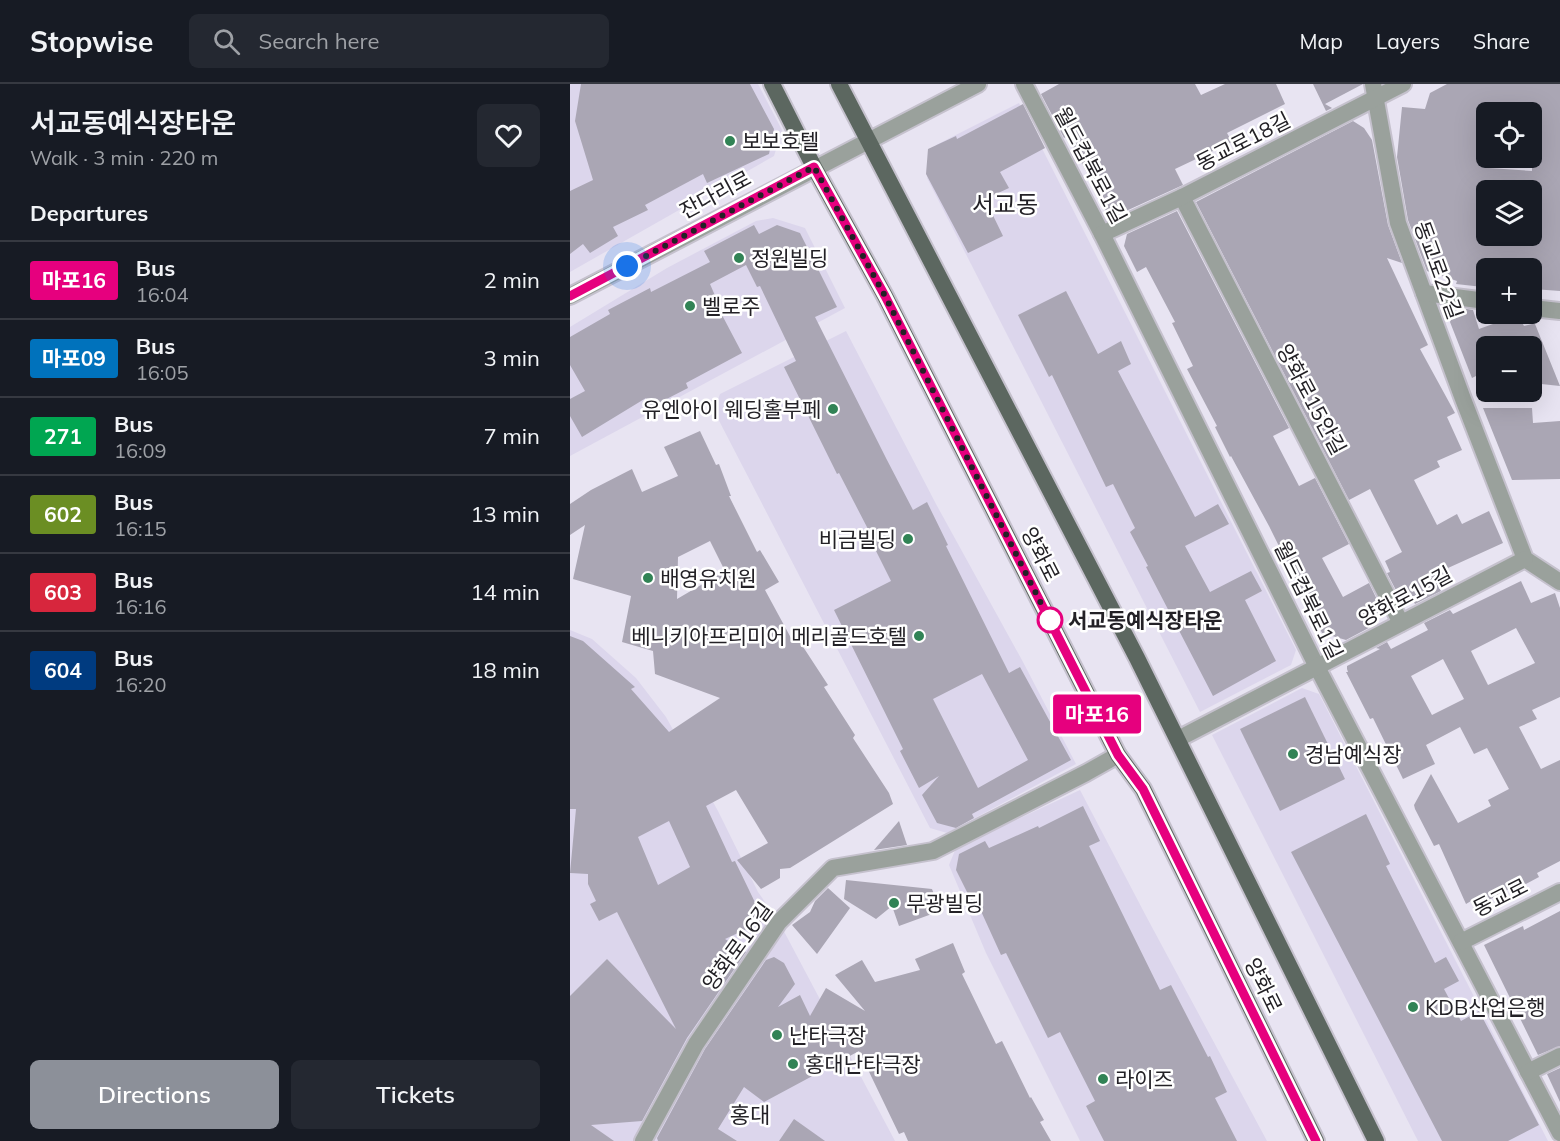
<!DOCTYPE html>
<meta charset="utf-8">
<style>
body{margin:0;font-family:Mulish,"Noto Sans KR",sans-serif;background:#242831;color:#f1f3f6;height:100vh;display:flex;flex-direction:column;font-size:22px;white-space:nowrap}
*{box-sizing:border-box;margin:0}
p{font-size:20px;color:#9ea1a6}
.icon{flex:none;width:33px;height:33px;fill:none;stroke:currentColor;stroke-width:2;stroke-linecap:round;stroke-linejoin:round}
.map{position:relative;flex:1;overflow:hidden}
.side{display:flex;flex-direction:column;background:#171b24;width:570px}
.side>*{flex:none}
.badge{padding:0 12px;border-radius:4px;font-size:21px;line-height:39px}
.buttons{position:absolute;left:906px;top:18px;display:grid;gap:12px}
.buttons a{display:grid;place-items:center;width:66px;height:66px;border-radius:9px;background:#171b24;box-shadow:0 6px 24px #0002;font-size:30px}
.you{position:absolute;width:30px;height:30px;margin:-15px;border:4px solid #fff;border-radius:50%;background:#1a73e8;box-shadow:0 0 0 9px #1a73e833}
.map>.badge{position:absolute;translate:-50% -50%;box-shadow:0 0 0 3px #fff}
h2{padding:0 30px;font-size:22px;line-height:54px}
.round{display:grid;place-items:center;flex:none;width:63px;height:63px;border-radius:9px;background:#242831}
.summary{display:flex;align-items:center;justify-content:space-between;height:102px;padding:0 30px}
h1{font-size:28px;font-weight:600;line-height:45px}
.action{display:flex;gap:12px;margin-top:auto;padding:12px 30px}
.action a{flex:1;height:69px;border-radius:9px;background:#8c9099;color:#fff;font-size:24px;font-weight:600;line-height:69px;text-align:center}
.action a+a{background:#242831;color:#f1f3f6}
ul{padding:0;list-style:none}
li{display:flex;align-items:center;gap:18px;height:78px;padding:0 30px;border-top:2px solid #363941}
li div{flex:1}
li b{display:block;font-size:22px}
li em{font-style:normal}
li .badge{min-width:66px;font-weight:700;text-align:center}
header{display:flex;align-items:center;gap:36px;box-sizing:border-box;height:84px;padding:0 30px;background:#171b24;border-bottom:2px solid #363941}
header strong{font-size:28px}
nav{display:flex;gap:33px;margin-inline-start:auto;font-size:21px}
.search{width:420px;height:54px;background:#242831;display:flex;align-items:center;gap:15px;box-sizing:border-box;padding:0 21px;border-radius:9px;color:#9ea1a6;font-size:22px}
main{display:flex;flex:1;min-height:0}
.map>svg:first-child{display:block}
.built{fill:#dcd6ec}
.building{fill:#aaa6b4;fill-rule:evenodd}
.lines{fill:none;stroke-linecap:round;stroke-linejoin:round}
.minor-casing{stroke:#c5c1cd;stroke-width:20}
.tertiary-casing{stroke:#c5c1cd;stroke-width:20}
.primary-casing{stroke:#c5c1cd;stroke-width:20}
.minor{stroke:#9aa19c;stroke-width:16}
.tertiary{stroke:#9aa19c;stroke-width:16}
.primary{stroke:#5c6760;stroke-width:16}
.line-casing{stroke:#fff;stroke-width:14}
.line{stroke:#e6007e;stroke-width:9}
.walk{stroke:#232126;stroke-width:6;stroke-dasharray:0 10.8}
.poi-dot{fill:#318355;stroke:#fff;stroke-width:2}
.stop-dot{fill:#fff;stroke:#e6007e;stroke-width:3}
.labels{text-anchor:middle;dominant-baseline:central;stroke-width:5;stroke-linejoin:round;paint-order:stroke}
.poi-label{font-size:21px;fill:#232126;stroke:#fff;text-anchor:start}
.street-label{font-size:21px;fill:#232126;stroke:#fff}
.stop-label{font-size:21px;font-weight:bold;fill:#232126;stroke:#fff;text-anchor:start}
.neighbourhood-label{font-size:22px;fill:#232126;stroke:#fff}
.quarter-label{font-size:24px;fill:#232126;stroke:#fff}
</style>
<header>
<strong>Stopwise</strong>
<div class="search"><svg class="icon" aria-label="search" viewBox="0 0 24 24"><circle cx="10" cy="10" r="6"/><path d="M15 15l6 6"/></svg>Search here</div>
<nav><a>Map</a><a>Layers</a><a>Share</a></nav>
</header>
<main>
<section class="side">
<div class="summary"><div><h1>서교동예식장타운</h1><p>Walk · 3 min · 220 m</p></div><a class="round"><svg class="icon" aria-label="heart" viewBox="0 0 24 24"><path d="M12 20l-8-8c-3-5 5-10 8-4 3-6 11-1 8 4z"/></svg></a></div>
<h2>Departures</h2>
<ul>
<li><span class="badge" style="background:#e6007e;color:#fff">마포16</span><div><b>Bus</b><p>16:04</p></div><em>2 min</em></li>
<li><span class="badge" style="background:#0072bc;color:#fff">마포09</span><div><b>Bus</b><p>16:05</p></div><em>3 min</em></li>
<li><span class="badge" style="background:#00a651;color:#fff">271</span><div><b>Bus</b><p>16:09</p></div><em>7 min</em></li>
<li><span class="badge" style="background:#6b8e23;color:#fff">602</span><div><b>Bus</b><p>16:15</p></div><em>13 min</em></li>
<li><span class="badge" style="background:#d7263d;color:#fff">603</span><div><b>Bus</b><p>16:16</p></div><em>14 min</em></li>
<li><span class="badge" style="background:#003b80;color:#fff">604</span><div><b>Bus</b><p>16:20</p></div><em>18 min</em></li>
</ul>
<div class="action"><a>Directions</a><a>Tickets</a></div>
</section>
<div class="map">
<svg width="990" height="1057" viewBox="0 0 990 1057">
<rect width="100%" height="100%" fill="#e8e4f2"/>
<g class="built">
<polygon points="0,0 188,0 212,46 204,72 0,188"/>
<polygon points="449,19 726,566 721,581 630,628 357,94 366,61"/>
<polygon points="203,134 235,144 275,224 0,372 0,243 97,184 186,137"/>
<polygon points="276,247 366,420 453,578 506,680 377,749 360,744 144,327 150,310"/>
<polygon points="0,546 22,555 66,594 96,633 148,727 188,808 209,838 325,1057 0,1057"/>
<polygon points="732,604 749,610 978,1057 848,1057 642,651"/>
<polygon points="510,706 576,832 697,1057 510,1057 416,869 379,781 386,764"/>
</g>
<g class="building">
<polygon points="11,0 180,0 204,45 199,70 137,99 133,90 75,121 78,126 43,143 48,152 20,169 13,160 0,170 0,107 23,96 5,37"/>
<polygon points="489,0 625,0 631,11 655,0 706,0 715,20 657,49 662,58 605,85 613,101 545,132 537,129 498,52 494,54 471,10"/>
<polygon points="743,0 793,0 755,20 762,24 756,27"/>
<path d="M877,0H990V207L963,205L964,184H915L913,203L886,200L887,197L857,187L838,136L827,73L832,23L855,25L860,9ZM916,22L962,24V87L919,84V75H916ZM916,106H962V152H916Z"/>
<polygon points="453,20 475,64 430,88 439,104 415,115 433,152 398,169 356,90 358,65 386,52 387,55"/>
<polygon points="783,37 794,44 802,56 818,141 832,179 817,174 858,261 850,265 885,329 877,333 892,366 867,377 870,383 844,396 867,441 887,430 892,440 919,427 933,459 878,484 881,490 866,498 871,507 845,520 840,511 831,516 817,489 820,488 815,477 832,468 800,405 779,416 626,118"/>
<polygon points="607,127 719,344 703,352 729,402 745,394 779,460 752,474 773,513 799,499 812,526 807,529 809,532 806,534 808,539 776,556 752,549 699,442 661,372 660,373 645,343 647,342 617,285 623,282 602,239 605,238 576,183 567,188 554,162 557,150"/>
<path d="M184,141L189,150L207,141L230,149L267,223L245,233L317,376L343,426L357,418L378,461L376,462L439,589L450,583L501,676L402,730L404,734L386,744L367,739L352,711L369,692L349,704L330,667L333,665L264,526L321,497L297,449L299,447L269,389L267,390L214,283L226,277L190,202L187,203L176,181L140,200L153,230L152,231L172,269L116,299L118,304L81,323L76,314L12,353L0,332V315L15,307L0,281V253L40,230L38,226L80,204L81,208L140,178L134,167ZM412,590L458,676L408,704L363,615Z"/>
<polygon points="496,207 528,270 551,257 561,280 548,287 625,433 648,420 659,440 615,462 640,508 681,487 692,507 675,516 706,577 643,612 576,483 578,482 560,448 565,444 543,400 536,403 482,291 479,293 448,231"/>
<polygon points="891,224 903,226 909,245 948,231 954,242 962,240 963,235 990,302 962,299 962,262 916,262 916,287 902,294 880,238 882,232"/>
<polygon points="913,324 962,324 963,339 990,337 990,395 942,396"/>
<path d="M130,347L146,381L149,380L161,412H159L187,468L190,466L209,498L195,506L221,554L226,552L258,601L254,603L285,651L283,654L319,709L323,720L220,784L210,785V794L191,805L167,776L198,759L166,706L136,722L162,778L165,777L194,837L155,855L176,868L117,954L72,1037L21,1041L44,1057H0V912L37,875L106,945L47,828L29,837L20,820L26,817L18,800V790L0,789L6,725H0V552L13,557L65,603L61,605L99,648L150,614L85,590L83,567L52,558L61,512L3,495L15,441L0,451V420L21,406L62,385L72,408L108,392L94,363ZM140,457L155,487L107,515L108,473ZM99,737L120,783L88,801L68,753Z"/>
<path d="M951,497L961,519L985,509L990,524V613L962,626L967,635L949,643L971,685L990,676V777L967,789L969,793L943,807L941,804L904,824L901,817L896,820L869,760L864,762L845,725L844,721L861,690L888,739L921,722L918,716L939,705L917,664L904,670L890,643L856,661L865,680L833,695L803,634L800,635L776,588H778L777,585V582L810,565L806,564L817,558L821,565L858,546L854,539L880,526L883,530ZM946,544L965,579L918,601L901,567ZM873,575L894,615L862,631L841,592Z"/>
<polygon points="735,613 775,695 710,727 670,645"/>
<polygon points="513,722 530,757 519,762 590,906 601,901 638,973 640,972 657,1008 645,1014 667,1057 534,1057 516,1022 525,1017 490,948 478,954 436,869 431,871 405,814 401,816 386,786 389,770 415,757 419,764 468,742 469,744"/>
<polygon points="796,730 820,780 816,782 865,879 876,873 889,897 874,905 891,937 909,927 969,1041 938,1057 872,1057 721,768"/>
<polygon points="329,737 337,761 304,766"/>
<polygon points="276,796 362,805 370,827 329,842 322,822 306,835 274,815"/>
<polygon points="258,804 280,824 247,870 222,841 240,828 245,817"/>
<polygon points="990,827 990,962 968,971 914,861 953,842 954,846"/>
<polygon points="383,859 395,888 392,890 426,960 432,957 460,1014 461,1013 474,1036 470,1038 481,1057 338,1057 334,1048 329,1050 289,967 194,1018 174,1003 148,1045 167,1057 88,1057 87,1054 135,965 196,876 204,873 214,879 225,900 208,923 230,911 240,932 256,904 295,927 265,891 292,876 305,898 350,886 345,875"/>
<polygon points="990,984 990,1018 977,990"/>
<polygon points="224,1035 255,1057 209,1057"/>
</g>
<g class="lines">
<defs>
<g id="minor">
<polyline points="454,0 532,150 747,583 990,1049"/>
<polyline points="803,0 828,139 893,315 955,475 990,498"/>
<polyline points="612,113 831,539"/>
<polyline points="532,150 612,113 833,0"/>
<polyline points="854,209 916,217"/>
<polyline points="962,224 990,227"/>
<polyline points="608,655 955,475"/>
<polyline points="891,858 990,808"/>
<polyline points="958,988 990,972"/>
<polyline points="73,1057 126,960 209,838 263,784 363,767 516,689 548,671"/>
</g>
<polyline id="tertiary" points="0,212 408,0"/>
<g id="primary">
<polyline points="202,0 244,83 315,212 548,671 573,705 746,1057"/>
<polyline points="269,0 567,574 806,1057"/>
</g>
</defs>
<use href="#minor" class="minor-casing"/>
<use href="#tertiary" class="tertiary-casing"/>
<use href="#primary" class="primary-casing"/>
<use href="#minor" class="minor"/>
<use href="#tertiary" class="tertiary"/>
<use href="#primary" class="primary"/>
</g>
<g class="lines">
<defs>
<polyline id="line" points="0,212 244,83 315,212 548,671 573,705 746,1057"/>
</defs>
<use href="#line" class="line-casing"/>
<use href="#line" class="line"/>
<polyline class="walk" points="57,182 244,83 315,212 481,539 480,536"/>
</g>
<g class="poi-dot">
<circle cx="160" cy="57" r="6"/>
<circle cx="169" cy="174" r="6"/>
<circle cx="120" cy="222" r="6"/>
<circle cx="263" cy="325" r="6"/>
<circle cx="338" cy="455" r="6"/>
<circle cx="78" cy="494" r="6"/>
<circle cx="349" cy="552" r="6"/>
<circle cx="723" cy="670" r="6"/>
<circle cx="324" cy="819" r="6"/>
<circle cx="843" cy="923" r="6"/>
<circle cx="207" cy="951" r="6"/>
<circle cx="223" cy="980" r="6"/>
<circle cx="533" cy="995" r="6"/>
</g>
<circle class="stop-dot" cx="480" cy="536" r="12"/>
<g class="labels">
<g class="poi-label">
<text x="172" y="57">보보호텔</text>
<text x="181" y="174">정원빌딩</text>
<text x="132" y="222">벨로주</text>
<text x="251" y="325" text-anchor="end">유엔아이 웨딩홀부페</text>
<text x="326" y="455" text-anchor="end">비금빌딩</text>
<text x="90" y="494">배영유치원</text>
<text x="337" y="552" text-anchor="end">베니키아프리미어 메리골드호텔</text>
<text x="735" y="670">경남예식장</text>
<text x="336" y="819">무광빌딩</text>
<text x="855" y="923">KDB산업은행</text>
<text x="219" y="951">난타극장</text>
<text x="235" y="980">홍대난타극장</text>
<text x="545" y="995">라이즈</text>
</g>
<g class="street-label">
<text transform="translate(673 57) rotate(-27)">동교로18길</text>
<text transform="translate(521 81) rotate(62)">월드컵북로1길</text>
<text transform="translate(145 110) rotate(-28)">잔다리로</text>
<text transform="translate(869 186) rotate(70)">동교로22길</text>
<text transform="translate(742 315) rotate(62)">양화로15안길</text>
<text transform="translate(471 470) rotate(63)">양화로</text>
<text transform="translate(835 512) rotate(-28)">양화로15길</text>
<text transform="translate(739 516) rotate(64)">월드컵북로1길</text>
<text transform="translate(930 813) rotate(-27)">동교로</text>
<text transform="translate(167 862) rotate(-54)">양화로16길</text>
<text transform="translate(694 901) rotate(64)">양화로</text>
</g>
<g class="stop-label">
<text x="498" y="536">서교동예식장타운</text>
</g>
<g class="neighbourhood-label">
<text x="180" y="1031">홍대</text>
</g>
<g class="quarter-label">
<text x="435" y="120">서교동</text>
</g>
</g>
</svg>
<div class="buttons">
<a><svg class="icon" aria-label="locate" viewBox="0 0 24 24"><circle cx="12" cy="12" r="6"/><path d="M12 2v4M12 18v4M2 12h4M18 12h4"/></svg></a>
<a><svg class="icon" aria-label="layers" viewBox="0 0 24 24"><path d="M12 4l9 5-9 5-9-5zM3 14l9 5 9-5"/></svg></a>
<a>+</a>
<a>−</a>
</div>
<div class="you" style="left:57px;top:182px"></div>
<b class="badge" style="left:527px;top:630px;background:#e6007e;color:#fff">마포16</b>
</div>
</main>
